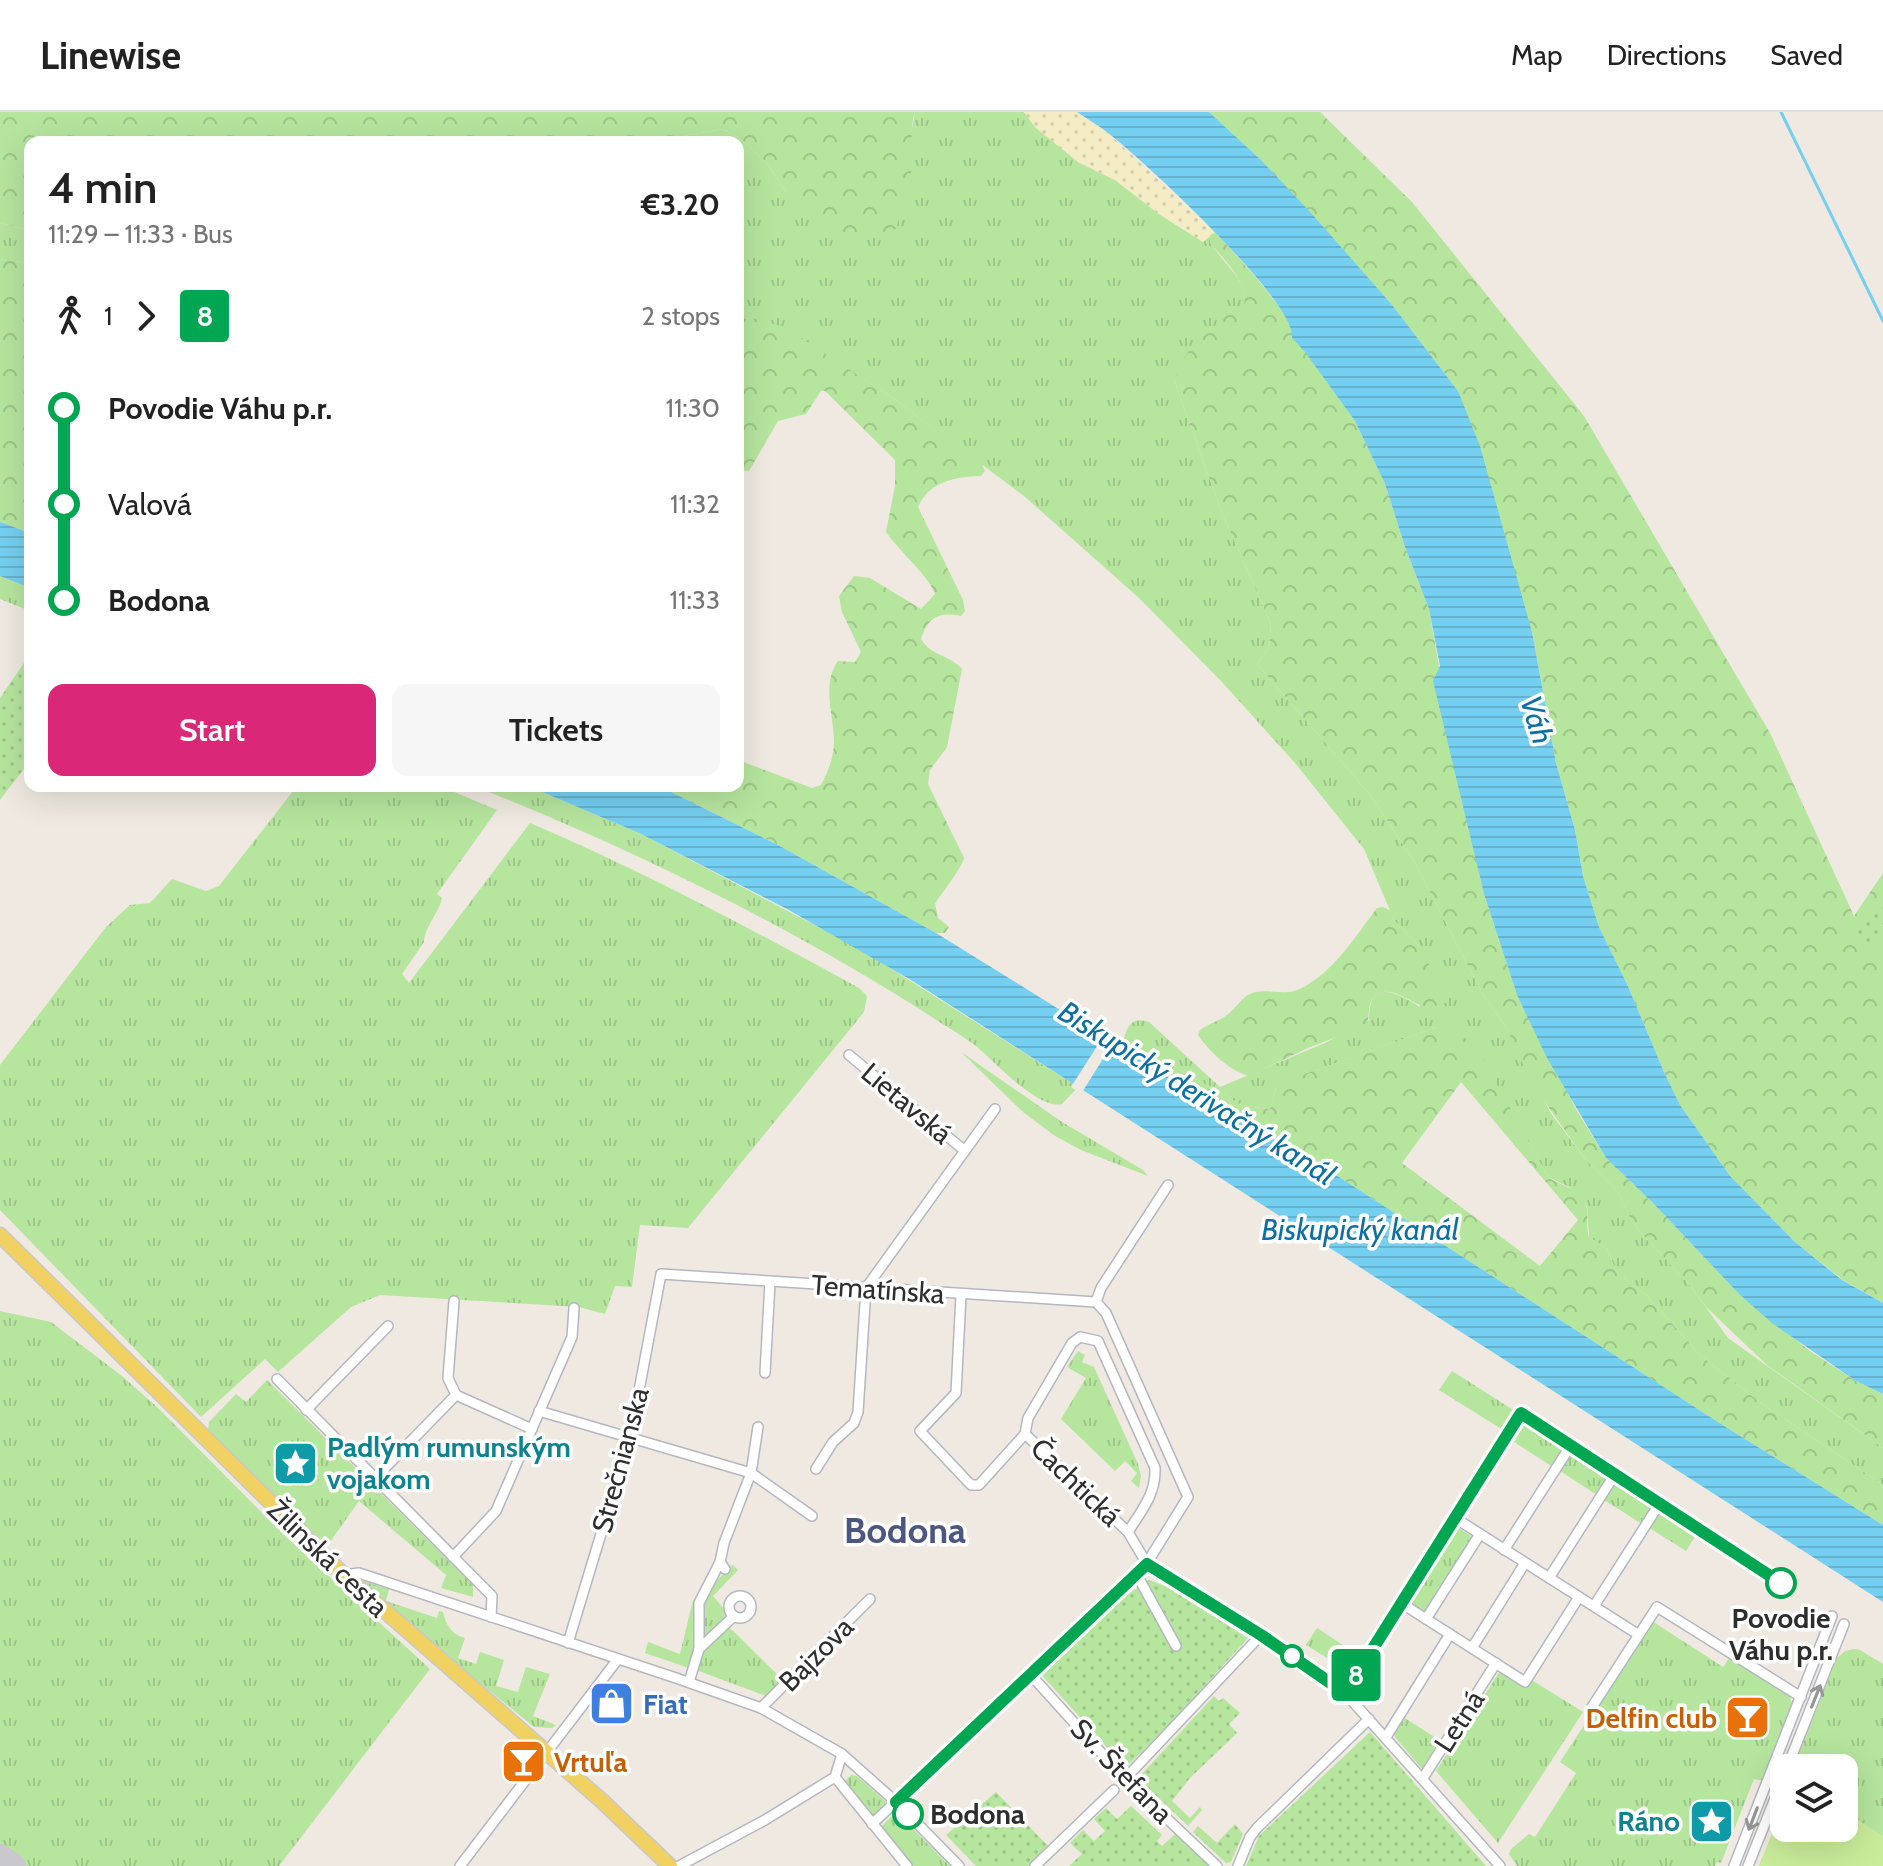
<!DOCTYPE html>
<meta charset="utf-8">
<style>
body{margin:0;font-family:Cabin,sans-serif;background:#f6f6f6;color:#222;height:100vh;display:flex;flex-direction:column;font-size:30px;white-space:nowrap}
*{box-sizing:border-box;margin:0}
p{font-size:26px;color:#767676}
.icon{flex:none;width:44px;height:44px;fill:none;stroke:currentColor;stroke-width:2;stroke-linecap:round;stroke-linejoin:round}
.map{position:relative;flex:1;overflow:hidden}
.drawer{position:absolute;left:24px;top:24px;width:720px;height:656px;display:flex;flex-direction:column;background:#fff;border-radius:16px;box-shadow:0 8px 32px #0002}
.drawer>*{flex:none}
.badge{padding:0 16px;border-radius:6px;font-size:28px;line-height:52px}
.buttons{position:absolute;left:1770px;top:1642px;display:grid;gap:16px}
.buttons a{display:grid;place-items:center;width:88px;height:88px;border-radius:16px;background:#fff;box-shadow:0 8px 32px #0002;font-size:40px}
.map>.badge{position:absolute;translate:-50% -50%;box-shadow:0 0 0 4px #fff}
.legs{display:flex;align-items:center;gap:12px;height:88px;padding:0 24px;font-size:26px}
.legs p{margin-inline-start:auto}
.summary{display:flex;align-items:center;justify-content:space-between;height:136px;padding:0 24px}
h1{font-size:44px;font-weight:600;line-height:60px}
.action{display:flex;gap:16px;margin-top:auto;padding:16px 24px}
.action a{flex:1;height:92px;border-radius:16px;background:#db2777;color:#fff;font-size:32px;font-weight:600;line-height:92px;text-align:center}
.action a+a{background:#f6f6f6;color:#222}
ul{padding:0 24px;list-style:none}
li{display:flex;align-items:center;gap:28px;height:96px;font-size:30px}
li i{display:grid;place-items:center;width:12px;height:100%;margin:0 10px;background:currentColor}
li i::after{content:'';width:20px;height:20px;margin:-10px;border:6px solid;border-radius:50%;background:#fff}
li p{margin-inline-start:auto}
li:first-child i{background:linear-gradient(#0000 50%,currentColor 0)}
li:last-child i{background:linear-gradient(currentColor 50%,#0000 0)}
header{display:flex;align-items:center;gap:48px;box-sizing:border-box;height:112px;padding:0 40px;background:#fff;border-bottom:2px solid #e0e0e0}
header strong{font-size:38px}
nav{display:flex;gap:44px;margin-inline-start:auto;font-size:28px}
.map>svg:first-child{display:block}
.grass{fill:url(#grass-tufts)}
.forest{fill:url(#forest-crowns);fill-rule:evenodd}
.sand{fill:url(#sand-dots)}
.garden{fill:url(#garden-dots)}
.pitch{fill:#c9ec9a}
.water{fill:url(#water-rules)}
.pier{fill:#efe9e1}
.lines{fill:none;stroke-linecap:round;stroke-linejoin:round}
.stream{stroke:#75cff0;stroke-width:3}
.taxiway{stroke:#c9c8cc;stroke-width:26}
.street-casing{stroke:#b4b7c1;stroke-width:12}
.primary-casing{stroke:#c9c9c9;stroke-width:17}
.street{stroke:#fff;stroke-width:9}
.primary{stroke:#f2d163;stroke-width:14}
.oneway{stroke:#969696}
.line-1-casing{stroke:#fff;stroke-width:18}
.line-1{stroke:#00a651;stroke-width:12}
.stop-1-dot{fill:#fff;stroke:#00a651;stroke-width:4}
.labels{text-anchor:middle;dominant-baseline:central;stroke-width:7;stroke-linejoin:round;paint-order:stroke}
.street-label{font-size:28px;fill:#2e2e2e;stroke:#fff}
.culture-label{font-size:28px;font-weight:bold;fill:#0d838f;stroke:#fff;text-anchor:start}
.stop-label{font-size:28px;font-weight:bold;fill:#2e2e2e;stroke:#fff}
.shop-label{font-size:28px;font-weight:bold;fill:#366cbe;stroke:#fff;text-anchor:start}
.food-label{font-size:28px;font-weight:bold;fill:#c56008;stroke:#fff;text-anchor:end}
.water-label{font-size:30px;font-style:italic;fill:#0d6fa3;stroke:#fff}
.district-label{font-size:36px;font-weight:bold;fill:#4d5680;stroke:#fff}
</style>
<header>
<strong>Linewise</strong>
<nav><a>Map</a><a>Directions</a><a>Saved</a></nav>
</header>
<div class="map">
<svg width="1883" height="1754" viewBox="0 0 1883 1754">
<defs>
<pattern id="grass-tufts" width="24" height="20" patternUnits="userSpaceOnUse" patternTransform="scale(2)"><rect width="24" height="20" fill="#b6e59e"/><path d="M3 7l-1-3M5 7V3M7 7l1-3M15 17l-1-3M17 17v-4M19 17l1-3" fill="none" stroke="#9dc588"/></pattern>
<pattern id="forest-crowns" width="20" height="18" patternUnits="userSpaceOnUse" patternTransform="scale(2)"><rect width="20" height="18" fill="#b6e59e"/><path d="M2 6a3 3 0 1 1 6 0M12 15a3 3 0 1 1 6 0" fill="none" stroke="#9dc588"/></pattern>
<pattern id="sand-dots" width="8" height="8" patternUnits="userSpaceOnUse" patternTransform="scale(2)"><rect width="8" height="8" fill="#f3ecc5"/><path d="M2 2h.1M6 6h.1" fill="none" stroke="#d1cbaa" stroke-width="1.8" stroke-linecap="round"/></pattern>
<pattern id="garden-dots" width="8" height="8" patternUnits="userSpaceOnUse" patternTransform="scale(2)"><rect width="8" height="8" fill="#b6e59e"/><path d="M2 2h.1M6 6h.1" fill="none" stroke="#9dc588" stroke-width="1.8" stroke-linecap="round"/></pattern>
<pattern id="water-rules" width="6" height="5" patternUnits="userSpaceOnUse" patternTransform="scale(2)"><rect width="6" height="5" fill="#75cff0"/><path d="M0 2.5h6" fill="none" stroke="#66b2ce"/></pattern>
</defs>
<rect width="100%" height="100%" fill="#efe9e1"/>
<g class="grass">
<path d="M915,0H1024L1035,15L1078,50L1115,68L1159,102L1203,130L1209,125C1217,150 1249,164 1244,193L1175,270L1220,396L1271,512L1269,536L1257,552L1372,685L1415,751L1482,881L1506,915L1550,1000L1585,1047L1618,1080L1631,1108L1643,1123L1689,1172L1728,1226L1883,1336V1373L1760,1290L1701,1244L1646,1183L1617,1161L1607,1137L1589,1125L1587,1094L1569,1075L1548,1065L1505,988L1437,915L1286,969L1276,977L1270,997L1243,994L1153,942H1147L1148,951L1122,935C1126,918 1129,903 1149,910L1220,975L1325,931L1369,908C1369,866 1396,880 1420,895V835L1394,808L1364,737L1295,651L1221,569L1139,486L1024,384L889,283L842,253L752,206L738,207V30H575L609,25L651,30L722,17L740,26L766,50L786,80L911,22Z"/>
<polygon points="0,111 30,118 30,151 0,147"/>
<polygon points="0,464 30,476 30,499 0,487"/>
<path d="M297,674H440L497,698L437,782L442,786C439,801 424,816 424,830L402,862L409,871L530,711C643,759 751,817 859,876L867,884L864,900L688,1116L640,1113L632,1175L615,1174L605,1202L579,1195L380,1183L351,1195L278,1260L265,1247L201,1305L0,1098V953L106,815L130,793L150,791L172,767L206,779L219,774Z"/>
<path d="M474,674H528L639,721L860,837L1078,975L1062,992C1041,998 999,955 984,941C972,930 958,921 944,913C797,817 637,739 474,674Z"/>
<polygon points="961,940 1062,1010 1143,1058 1148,1064 1081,1038 1055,1024 1023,1000"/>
<polygon points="0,1199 51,1210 122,1264 157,1295 283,1422 430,1557 279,1754 0,1754"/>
<polygon points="1078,1239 1085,1243 1082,1250 1094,1255 1138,1352 1141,1364 1139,1376 1131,1369 1137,1361 1125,1349 1115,1359 1061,1307 1086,1266 1067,1255"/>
<polygon points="1452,1259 1515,1299 1503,1318 1439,1278"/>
<polygon points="267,1268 473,1473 473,1485 441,1476 446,1463 359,1389 328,1433 323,1432 208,1317 209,1310 236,1282 246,1290"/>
<polygon points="1527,1309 1567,1335 1553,1355 1514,1330"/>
<polygon points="1572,1340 1610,1364 1597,1383 1560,1359"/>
<polygon points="1616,1368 1654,1392 1642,1412 1604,1388"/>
<polygon points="1660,1396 1698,1420 1686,1439 1648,1415"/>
<polygon points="1457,1415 1474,1426 1426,1502 1409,1492"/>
<path d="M733,1453L738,1458L713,1484L724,1497L725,1508L701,1532C701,1487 699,1484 733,1453Z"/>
<path d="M359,1468L389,1477L386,1489L437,1506L439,1499L443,1500C446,1513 452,1523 465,1526L458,1546L476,1552L480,1540L504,1548L496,1574L518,1580L526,1555L550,1562L533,1604L556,1613L552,1616L534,1615L383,1492Z"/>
<polygon points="693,1488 697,1489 694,1542 689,1556 645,1541 648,1530 680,1542"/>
<polygon points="1652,1509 1723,1555 1730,1545 1789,1583 1793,1594 1763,1669 1754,1667 1721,1751 1717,1750 1715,1754 1517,1754 1509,1742 1511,1737 1529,1722 1535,1725 1576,1661 1560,1650"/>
<polygon points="729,1515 783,1568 766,1584 696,1558 704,1540"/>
<polygon points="1317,1516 1361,1545 1343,1572 1337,1570 1345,1557 1306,1533"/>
<polygon points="1854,1537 1860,1538 1883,1552 1883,1754 1759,1754 1784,1692 1784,1716 1844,1716 1844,1656 1798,1656 1797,1647 1837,1546 1845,1539"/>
<polygon points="1500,1559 1524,1575 1530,1567 1583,1600 1498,1731 1436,1659"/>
<polygon points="1403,1605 1441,1629 1423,1658 1395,1625 1394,1618"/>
<polygon points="851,1663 857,1664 886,1690 874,1704 847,1674 845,1669"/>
<polygon points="895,1701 898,1702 950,1754 912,1754 881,1715"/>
</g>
<g class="forest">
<path d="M0,0H915C908,20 915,41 911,62C908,81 901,99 896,117L846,129L821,119L786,80L766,50L740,26L722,17L651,30L609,25L575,30H30V118L0,111Z"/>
<polygon points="1209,0 1320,0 1412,90 1584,304 1770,621 1854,804 1883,761 1883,1191 1843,1168 1795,1130 1730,1064 1680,993 1664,960 1627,872 1599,815 1583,764 1575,718 1556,651 1532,520 1458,279 1393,194 1260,47"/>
<path d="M1215,120C1232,139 1295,204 1293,226L1305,239L1355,309L1385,372L1405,435L1429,497L1461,681L1484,782L1517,883L1577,999L1606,1046L1653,1091L1738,1181L1810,1239L1856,1269L1883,1282V1336L1767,1253L1706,1195L1689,1172L1643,1123L1631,1108L1618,1080L1585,1047L1532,972L1506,915L1482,881L1415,751L1372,685L1257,552L1269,536L1271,512L1220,396L1175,270L1179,254L1190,237L1233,198L1244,193C1248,169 1224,148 1210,131L1209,125Z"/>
<polygon points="0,147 30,151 30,421 0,410"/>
<path d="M752,206L784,215L889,283L982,352L985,359L981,364C954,365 930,369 918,395L963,488L965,499L961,504C939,499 927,506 921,527C931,544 950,543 962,557L947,635L930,658L928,672L964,746C960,759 943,779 935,792L938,806L949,815L945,821H936L778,733L659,674H738V648L812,676L821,673C828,660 834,645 834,630C834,603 821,573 838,549L855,550L861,540L842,500L839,484L854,464L870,466L921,497L935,482C928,463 900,440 886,420L895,374V348L825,279H821L806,302L778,309L749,359L738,358V207Z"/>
<path d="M1383,795L1391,799L1394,808L1420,835L1448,890L1428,896C1412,893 1384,865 1371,890C1367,898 1371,906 1365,914L1308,936L1249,964C1228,958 1210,940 1198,923L1200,918C1208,912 1219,909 1227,903C1238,895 1243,882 1256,880C1271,877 1286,884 1300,877C1333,861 1355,825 1377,796Z"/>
<path d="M1437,915C1458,918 1467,926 1480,941L1548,1065C1562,1075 1585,1077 1587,1098C1588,1107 1586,1116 1589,1125L1607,1137L1617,1161L1646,1183L1701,1244L1760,1290L1883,1373V1413L1721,1312L1336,1063L1148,951L1146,945L1148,942H1153L1243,994L1270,997L1276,977L1285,969ZM1461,970L1578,1108L1540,1154L1402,1051Z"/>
</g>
<polygon class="sand" points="1024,0 1077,0 1107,20 1215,120 1203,130 1159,102 1115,68 1078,50 1035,15"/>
<g class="garden">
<polygon points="30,542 30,649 0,688 0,586"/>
<polygon points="1883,783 1883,812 1865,838 1855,822"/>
<polygon points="1149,1468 1168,1475 1248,1526 1159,1624 1127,1654 1124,1654 1041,1562 1127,1483"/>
<polygon points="1214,1584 1219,1589 1223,1586 1240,1601 1229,1612 1237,1621 1190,1666 1172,1689 1190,1706 1200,1695 1202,1698 1188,1714 1138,1666"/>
<polygon points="1370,1620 1486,1754 1246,1754 1259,1724"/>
<polygon points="996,1680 1048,1734 1028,1754 976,1754 946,1723"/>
<polygon points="1131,1694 1162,1723 1157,1729 1162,1734 1175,1722 1210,1754 1069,1754 1082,1742 1070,1731 1083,1718 1094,1729 1105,1719 1094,1707 1106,1696 1117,1707"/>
<polygon points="1235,1712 1243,1722 1231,1750 1226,1751 1193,1720 1198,1714 1217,1731"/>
</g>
<polygon class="pitch" points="1784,1692 1784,1716 1844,1716 1844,1699 1883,1724 1883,1754 1759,1754"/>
<g class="water">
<path d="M1077,0H1209L1260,47L1312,102L1393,194L1458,279L1480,334L1532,520L1556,651L1575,718L1583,764L1599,815L1627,872L1664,960L1680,993L1730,1064L1795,1130L1842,1168L1883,1191V1282L1856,1269L1772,1211L1738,1181L1653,1091L1606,1046L1547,946L1517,883L1484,782L1433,569L1440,554L1429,497L1405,435L1385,372L1355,309L1305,240L1292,226C1297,190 1141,46 1108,21C1098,13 1087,7 1077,0Z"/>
<polygon points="0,410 30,421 30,476 0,464"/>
<polygon points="528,674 659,674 778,733 936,821 1202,986 1336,1063 1721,1312 1883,1413 1883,1490 911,868 787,797 639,721"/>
</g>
<polygon class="pier" points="1106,920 1116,926 1081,982 1071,975"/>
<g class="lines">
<polyline class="stream" points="1781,0 1883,209"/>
<polyline class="taxiway" points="0,1745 13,1754"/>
<defs>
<g id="street">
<polyline points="849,943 965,1039"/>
<polyline points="961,1183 956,1281 920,1319 971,1373 979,1373 1025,1322"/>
<polyline points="765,1261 770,1170"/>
<polyline points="277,1267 492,1484 491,1505"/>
<polyline points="456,1283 532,1317"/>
<polyline points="306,1298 388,1214"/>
<polyline points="539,1299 751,1361 812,1404"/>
<polyline points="1025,1322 1128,1420 1147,1452 1261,1523 1345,1581 1500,1754"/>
<path d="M1025,1322L1028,1306L1072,1231L1080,1225L1098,1229L1155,1356C1156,1382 1142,1398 1128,1420"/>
<polyline points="816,1357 833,1330 854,1311 858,1300 866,1176 995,997"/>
<polyline points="374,1367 456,1283 448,1266 454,1189"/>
<polyline points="1455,1406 1639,1523"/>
<polyline points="1504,1438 1571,1333"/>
<polyline points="453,1445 496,1399 572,1225 574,1196"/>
<polyline points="725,1457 720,1450 724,1431 751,1361 758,1315"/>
<polyline points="344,1463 359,1461 676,1566 761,1596 842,1642 896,1690 959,1754"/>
<polyline points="1137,1463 1176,1534"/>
<polyline points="1549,1466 1615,1362"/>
<circle cx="740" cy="1495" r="11"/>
<polyline points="1401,1491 1525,1570 1579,1485"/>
<polyline points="1594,1494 1660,1391"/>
<polyline points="1426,1507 1480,1422"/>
<polyline points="568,1531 630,1326 661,1162 1096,1190"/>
<polyline points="1472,1536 1525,1451"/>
<polyline points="699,1537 734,1504"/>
<polyline points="1030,1562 1125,1667 1217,1754"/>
<polyline points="689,1570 699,1537 699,1491 720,1450"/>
<polyline points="1345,1581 1521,1301"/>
<polyline points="1592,1595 1657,1495 1801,1585"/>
<polyline points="761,1596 870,1487"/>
<polyline points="1386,1625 1450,1522"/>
<polyline points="1787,1656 1844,1512"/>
<polyline points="835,1665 907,1754"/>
<polyline points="1423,1666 1496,1551"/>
<polyline points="1122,1670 1261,1523"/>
<polyline points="872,1712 1142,1459 1188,1385 1106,1201 1096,1190 1101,1176 1168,1073"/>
<polyline points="460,1754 618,1547"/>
<polyline points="679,1754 765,1708 835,1665 842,1642"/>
<polyline points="1035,1754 1114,1678"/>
<polyline points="1238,1754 1250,1725 1257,1716 1369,1607"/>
<polyline points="1734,1754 1832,1504"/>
<polyline points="1748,1754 1784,1664"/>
</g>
<polyline id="primary" points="0,1123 344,1463 602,1689 670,1754"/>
</defs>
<use href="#street" class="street-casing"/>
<use href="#primary" class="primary-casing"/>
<use href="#street" class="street"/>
<use href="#primary" class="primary"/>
</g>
<defs><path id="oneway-shaft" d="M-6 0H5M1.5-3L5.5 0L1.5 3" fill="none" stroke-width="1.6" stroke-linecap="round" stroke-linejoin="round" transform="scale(2)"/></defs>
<g class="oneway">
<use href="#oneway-shaft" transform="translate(1816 1584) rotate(-68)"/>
<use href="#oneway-shaft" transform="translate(1753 1707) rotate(111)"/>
</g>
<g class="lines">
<defs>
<polyline id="line-1" points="908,1702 896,1690 1147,1452 1261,1523 1345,1581 1521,1301 1781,1471"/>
</defs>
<use href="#line-1" class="line-1-casing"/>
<use href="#line-1" class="line-1"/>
</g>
<defs>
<symbol id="sight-square" viewBox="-11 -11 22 22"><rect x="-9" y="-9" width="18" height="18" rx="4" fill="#0f9aa8" stroke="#fff"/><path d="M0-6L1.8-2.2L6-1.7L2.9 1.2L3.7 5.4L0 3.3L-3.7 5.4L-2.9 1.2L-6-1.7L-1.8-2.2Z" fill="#fff"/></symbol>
<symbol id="shop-square" viewBox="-11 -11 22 22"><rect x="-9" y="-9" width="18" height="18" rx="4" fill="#3f7fe0" stroke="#fff"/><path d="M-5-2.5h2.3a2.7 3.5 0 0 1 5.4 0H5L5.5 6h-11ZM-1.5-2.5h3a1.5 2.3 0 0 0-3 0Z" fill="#fff"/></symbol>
<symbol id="bar-square" viewBox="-11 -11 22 22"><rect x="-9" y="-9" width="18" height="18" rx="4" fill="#e8710a" stroke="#fff"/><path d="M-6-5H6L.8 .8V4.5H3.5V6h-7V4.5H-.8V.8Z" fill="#fff"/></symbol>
</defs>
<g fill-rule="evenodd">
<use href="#sight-square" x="270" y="1326" width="51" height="51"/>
<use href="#shop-square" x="586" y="1566" width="51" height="51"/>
<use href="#bar-square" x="1722" y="1580" width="51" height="51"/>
<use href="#bar-square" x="498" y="1624" width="51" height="51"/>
<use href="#sight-square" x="1686" y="1684" width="51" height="51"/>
</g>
<g class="stop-1-dot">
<circle cx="1781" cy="1471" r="14"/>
<circle cx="1292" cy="1544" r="10"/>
<circle cx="908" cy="1702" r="14"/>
</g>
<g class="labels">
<g class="street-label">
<text transform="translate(907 991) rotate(40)">Lietavská</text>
<text transform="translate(878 1177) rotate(4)">Tematínska</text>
<text transform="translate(620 1348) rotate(-75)">Strečnianska</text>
<text transform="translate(1076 1370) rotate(44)">Čachtická</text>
<text transform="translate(328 1446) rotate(44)">Žilinská cesta</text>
<text transform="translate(816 1542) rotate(-45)">Bajzova</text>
<text transform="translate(1459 1609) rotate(-57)">Letná</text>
<text transform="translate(1122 1659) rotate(46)">Sv. Štefana</text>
</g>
<g class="culture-label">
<text x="327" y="1335">Padlým rumunským<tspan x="327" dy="32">vojakom</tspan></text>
<text x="1680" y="1709" text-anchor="end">Ráno</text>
</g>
<g class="stop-label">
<text x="1781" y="1506">Povodie<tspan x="1781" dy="32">Váhu p.r.</tspan></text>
<text x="930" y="1702" text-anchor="start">Bodona</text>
</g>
<g class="shop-label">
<text x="643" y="1592">Fiat</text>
</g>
<g class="food-label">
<text x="1717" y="1606">Delfin club</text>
<text x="554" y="1650" text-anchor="start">Vrtuľa</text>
</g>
<g class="water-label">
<text transform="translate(1537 608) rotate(73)">Váh</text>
<text transform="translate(1197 981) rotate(32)">Biskupický derivačný kanál</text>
<text x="1360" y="1117">Biskupický kanál</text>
</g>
<g class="district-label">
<text x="905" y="1418">Bodona</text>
</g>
</g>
</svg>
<div class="buttons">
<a><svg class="icon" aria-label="layers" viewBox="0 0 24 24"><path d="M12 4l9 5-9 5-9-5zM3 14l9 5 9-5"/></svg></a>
</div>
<b class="badge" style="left:1356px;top:1563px;background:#00a651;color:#fff">8</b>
<section class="drawer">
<div class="summary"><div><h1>4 min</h1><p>11:29 – 11:33 · Bus</p></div><b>€3.20</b></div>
<div class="legs"><svg class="icon" aria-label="walk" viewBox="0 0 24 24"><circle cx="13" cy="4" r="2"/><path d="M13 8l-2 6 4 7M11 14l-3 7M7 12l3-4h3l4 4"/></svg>1<svg class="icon" aria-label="forward" viewBox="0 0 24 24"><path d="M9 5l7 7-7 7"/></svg><b class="badge" style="background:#00a651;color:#fff">8</b><p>2 stops</p></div>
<ul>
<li><i style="color:#00a651"></i><b>Povodie Váhu p.r.</b><p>11:30</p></li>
<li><i style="color:#00a651"></i><span>Valová</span><p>11:32</p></li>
<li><i style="color:#00a651"></i><b>Bodona</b><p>11:33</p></li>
</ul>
<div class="action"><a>Start</a><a>Tickets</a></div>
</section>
</div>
